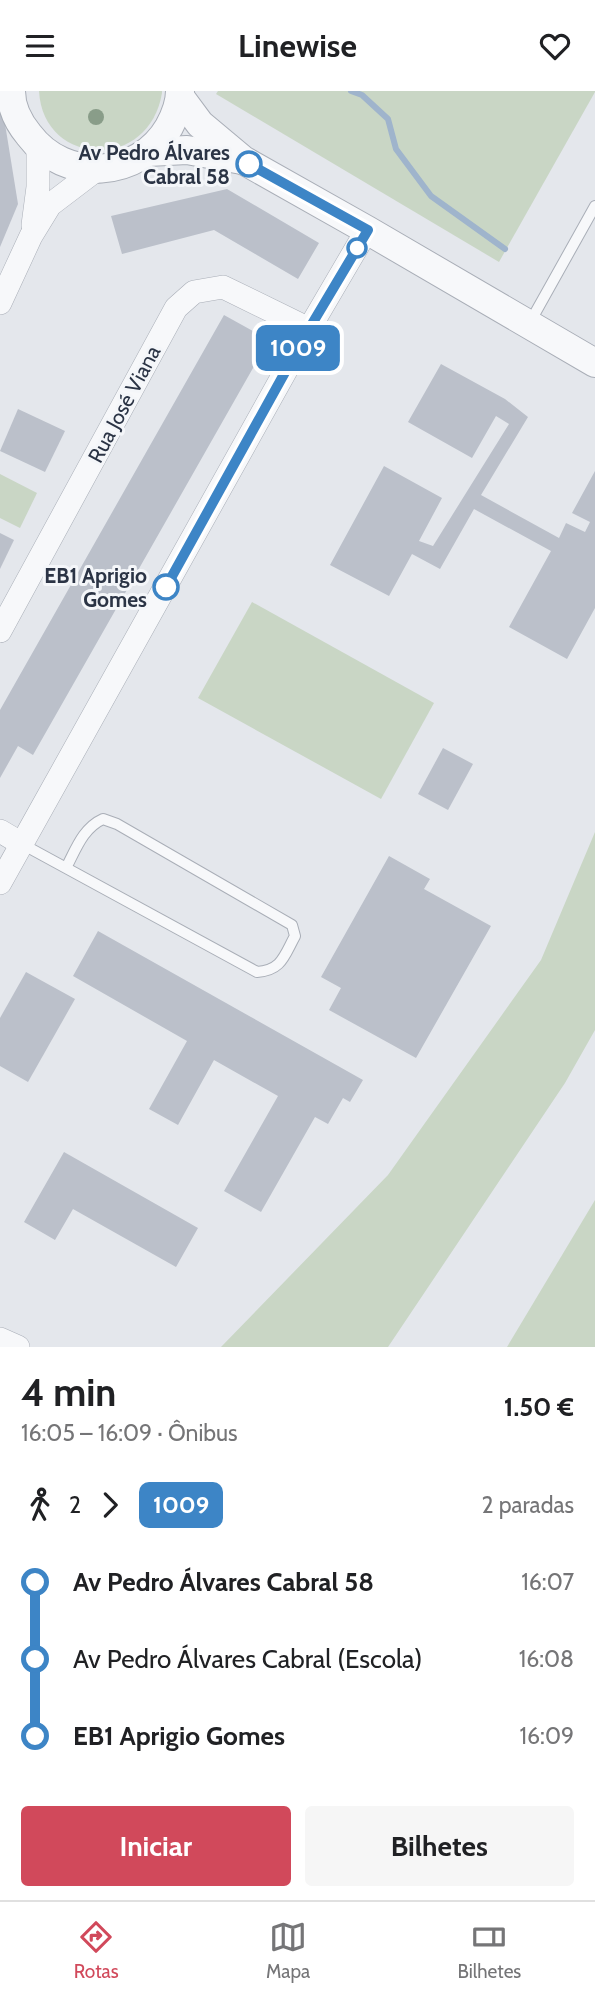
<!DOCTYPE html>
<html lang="pt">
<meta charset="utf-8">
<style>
body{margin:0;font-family:Cabin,sans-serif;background:#f6f6f6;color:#202124;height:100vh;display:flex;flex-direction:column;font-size:26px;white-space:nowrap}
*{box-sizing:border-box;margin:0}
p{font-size:23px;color:#757577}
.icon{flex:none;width:38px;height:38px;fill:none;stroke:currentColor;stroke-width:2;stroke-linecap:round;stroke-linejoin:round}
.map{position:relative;height:1256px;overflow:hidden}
.details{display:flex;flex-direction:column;background:#fff;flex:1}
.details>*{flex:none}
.badge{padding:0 14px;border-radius:10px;font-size:24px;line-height:46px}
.map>.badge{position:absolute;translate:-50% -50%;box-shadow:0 0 0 4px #fff}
.legs{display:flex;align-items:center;gap:10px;height:77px;padding:0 21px;font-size:23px}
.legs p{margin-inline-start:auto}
.overview{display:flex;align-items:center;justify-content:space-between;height:119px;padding:0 21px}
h1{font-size:38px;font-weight:800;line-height:52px}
.primary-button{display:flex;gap:14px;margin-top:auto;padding:14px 21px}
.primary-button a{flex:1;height:80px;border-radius:7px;background:#d1495b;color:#fff;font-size:28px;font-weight:800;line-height:80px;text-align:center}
.primary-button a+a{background:#f6f6f6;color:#202124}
ul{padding:0 21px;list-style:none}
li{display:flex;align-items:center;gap:24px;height:77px;font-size:26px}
li i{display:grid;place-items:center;width:10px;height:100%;margin:0 9px;background:currentColor}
li i::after{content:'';width:18px;height:18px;margin:-9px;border:5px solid;border-radius:50%;background:#fff}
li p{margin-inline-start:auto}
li:first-child i{background:linear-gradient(#0000 50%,currentColor 0)}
li:last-child i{background:linear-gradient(currentColor 50%,#0000 0)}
header{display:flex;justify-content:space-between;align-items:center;height:91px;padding:0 21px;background:#fff;font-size:32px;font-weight:800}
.menu{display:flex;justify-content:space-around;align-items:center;height:98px;border-top:2px solid #e0e0e0;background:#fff;font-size:19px;color:#757577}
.menu a{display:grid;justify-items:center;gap:4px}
.menu .on{color:#d1495b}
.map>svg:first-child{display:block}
.green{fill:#c9d6c5}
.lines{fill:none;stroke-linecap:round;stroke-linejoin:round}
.stream{stroke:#9fb4cc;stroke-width:6}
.building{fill:#bbc0ca}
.service-casing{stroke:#a9aeb7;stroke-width:12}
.minor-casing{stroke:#a9aeb7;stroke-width:24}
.tertiary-casing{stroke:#a9aeb7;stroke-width:30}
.service{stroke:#f7f8fa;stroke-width:10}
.minor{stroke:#f7f8fa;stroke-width:23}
.tertiary{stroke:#f7f8fa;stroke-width:28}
.tree{fill:#899d89}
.line-1-casing{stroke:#fff;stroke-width:16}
.line-1{stroke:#3d85c6;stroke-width:10}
.stop-1-dot{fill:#fff;stroke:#3d85c6;stroke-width:3.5}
.labels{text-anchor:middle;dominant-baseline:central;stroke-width:6;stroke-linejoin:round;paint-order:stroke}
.stop-label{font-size:21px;font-weight:bold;fill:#2b3445;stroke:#f4f6f9;text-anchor:end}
.street-label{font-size:21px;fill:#2b3445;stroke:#f4f6f9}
</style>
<header><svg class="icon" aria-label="menu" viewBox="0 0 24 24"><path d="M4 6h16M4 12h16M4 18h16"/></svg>Linewise<svg class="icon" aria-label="heart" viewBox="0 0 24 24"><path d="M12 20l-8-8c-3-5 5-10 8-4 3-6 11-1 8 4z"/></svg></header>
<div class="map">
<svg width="595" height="1256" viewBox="0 0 595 1256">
<rect width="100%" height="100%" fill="#e4e7ec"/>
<g class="green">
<path d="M39,0H162V2C149,81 43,76 39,0Z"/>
<polygon points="218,0 595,0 595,1 499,171 216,3"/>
<polygon points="0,383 37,402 20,437 0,427"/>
<polygon points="252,511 434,612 381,708 198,607"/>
<polygon points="595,741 595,939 565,992 388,1256 221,1256 388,1084 541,869"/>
<polygon points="595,1109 595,1256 507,1256"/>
</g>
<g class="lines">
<polyline class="stream" points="351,0 362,4 388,28 396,58 431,105 505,158"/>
</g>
<g class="building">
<polygon points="0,2 18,113 0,156"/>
<polygon points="227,98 319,152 298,188 214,139 122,163 111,125"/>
<polygon points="224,224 269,249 33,664 18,655 0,687 0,619"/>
<polygon points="441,273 505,308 528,326 481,404 559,447 566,432 585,441 590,431 572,422 595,380 595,517 567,568 509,536 551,460 474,418 440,478 412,463 389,505 330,474 384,375 442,407 419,450 433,455 509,333 496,325 472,367 408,331"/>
<polygon points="18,318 65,340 45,381 0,360"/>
<polygon points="0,442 14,449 0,478"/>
<polygon points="443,657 473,673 448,719 418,703"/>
<polygon points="389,765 430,788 424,798 491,835 416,967 329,919 341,897 321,886"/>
<polygon points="98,840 363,989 350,1011 343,1007 328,1033 315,1026 261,1121 224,1100 278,1005 214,969 178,1034 149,1018 187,950 73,885"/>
<polygon points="26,881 75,908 28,991 0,975 0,927"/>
<polygon points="64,1061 198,1137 176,1176 73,1118 55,1149 24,1131"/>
</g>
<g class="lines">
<defs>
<g id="service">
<polyline points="529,233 595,115"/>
<path d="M22,753L257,881C282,879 284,865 295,845L292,834L117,733L103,728C83,737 76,758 66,777"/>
</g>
<g id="minor">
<polyline points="33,134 38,96 38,57"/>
<polyline points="0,212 31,145 50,114 96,79"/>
<polyline points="0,540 176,217 194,201 223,196 309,238"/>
<polyline points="0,740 22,753"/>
<polyline points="0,792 309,238 367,139"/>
<polyline points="0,1248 18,1256"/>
</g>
<g id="tertiary">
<path d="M11,0C11,16 19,32 29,44C65,92 139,88 169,36C175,25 180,12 180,0"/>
<polyline points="180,6 200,33 243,69 367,139 595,272"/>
<polyline points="148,61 187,59 242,69"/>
</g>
</defs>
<use href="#service" class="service-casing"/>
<use href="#minor" class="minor-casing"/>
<use href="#tertiary" class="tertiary-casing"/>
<use href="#service" class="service"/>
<use href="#minor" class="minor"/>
<use href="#tertiary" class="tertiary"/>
</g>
<circle class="tree" cx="96" cy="26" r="8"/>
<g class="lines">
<defs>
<polyline id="line-1" points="166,496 309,238 368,139 249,73"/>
</defs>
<use href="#line-1" class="line-1-casing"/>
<use href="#line-1" class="line-1"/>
</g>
<g class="stop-1-dot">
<circle cx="249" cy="73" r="12"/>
<circle cx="357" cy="157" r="9"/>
<circle cx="166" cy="496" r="12"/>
</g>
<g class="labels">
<g class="stop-label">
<text x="230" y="61">Av Pedro Álvares<tspan x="230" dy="24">Cabral 58</tspan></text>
<text x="147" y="484">EB1 Aprigio<tspan x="147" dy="24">Gomes</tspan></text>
</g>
<g class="street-label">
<text transform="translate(124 313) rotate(-62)">Rua José Viana</text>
</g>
</g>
</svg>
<b class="badge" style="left:298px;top:257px;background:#3d85c6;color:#fff">1009</b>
</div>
<section class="details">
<div class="overview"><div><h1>4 min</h1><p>16:05 – 16:09 · Ônibus</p></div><b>1.50 €</b></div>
<div class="legs"><svg class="icon" aria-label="walk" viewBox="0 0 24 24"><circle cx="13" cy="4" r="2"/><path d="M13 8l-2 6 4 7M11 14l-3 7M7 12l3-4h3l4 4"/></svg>2<svg class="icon" aria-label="forward" viewBox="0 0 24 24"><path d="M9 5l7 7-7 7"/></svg><b class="badge" style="background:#3d85c6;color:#fff">1009</b><p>2 paradas</p></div>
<ul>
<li><i style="color:#3d85c6"></i><b>Av Pedro Álvares Cabral 58</b><p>16:07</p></li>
<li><i style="color:#3d85c6"></i><span>Av Pedro Álvares Cabral (Escola)</span><p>16:08</p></li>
<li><i style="color:#3d85c6"></i><b>EB1 Aprigio Gomes</b><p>16:09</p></li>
</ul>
<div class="primary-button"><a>Iniciar</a><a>Bilhetes</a></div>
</section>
<nav class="menu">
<a class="on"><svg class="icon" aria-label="directions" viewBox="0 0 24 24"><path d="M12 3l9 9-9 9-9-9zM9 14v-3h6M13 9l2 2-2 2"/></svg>Rotas</a>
<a><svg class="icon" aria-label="map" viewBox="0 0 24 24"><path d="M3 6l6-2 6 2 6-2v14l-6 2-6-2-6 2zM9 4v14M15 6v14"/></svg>Mapa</a>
<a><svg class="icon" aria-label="tickets" viewBox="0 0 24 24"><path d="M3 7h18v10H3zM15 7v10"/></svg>Bilhetes</a>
</nav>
